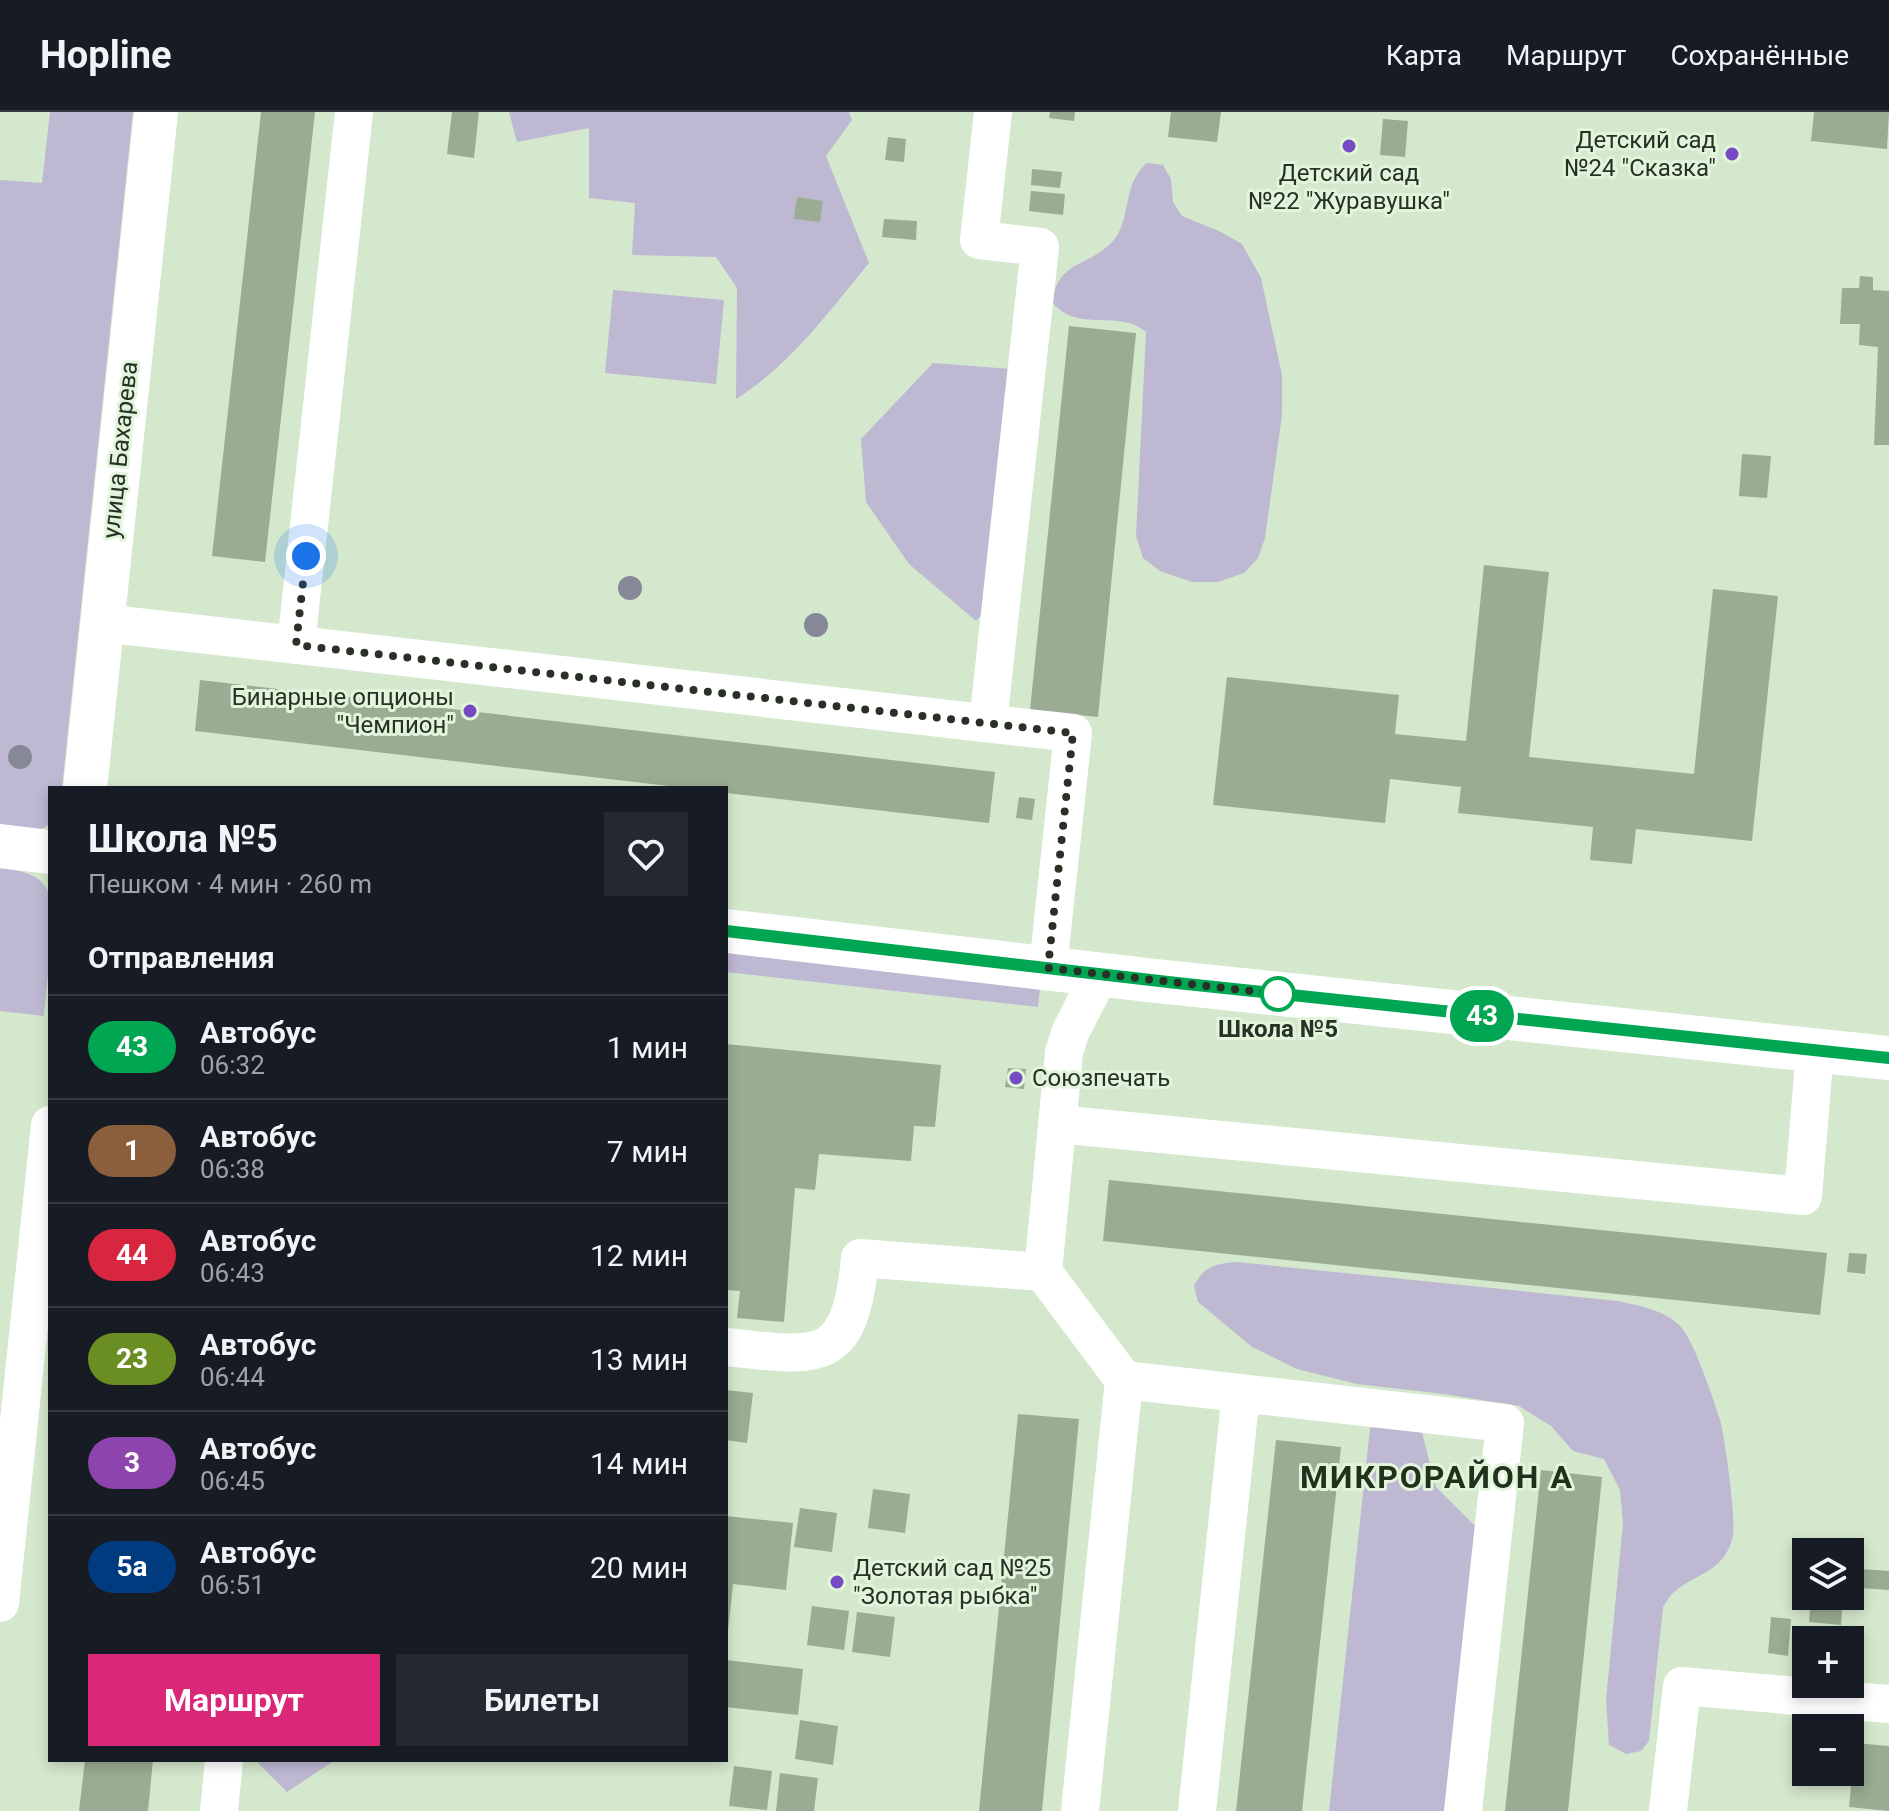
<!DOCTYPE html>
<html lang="ru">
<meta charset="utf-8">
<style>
body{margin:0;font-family:Roboto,sans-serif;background:#242831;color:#f1f3f6;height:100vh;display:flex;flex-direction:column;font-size:30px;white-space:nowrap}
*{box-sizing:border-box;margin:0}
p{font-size:26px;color:#9ea1a6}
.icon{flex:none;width:44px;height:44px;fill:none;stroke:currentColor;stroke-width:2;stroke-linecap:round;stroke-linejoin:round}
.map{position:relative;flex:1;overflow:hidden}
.drawer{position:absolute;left:48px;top:674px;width:680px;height:976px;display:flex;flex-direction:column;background:#171b24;border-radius:0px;box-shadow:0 4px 12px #0003}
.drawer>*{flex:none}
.badge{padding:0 16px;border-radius:26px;font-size:28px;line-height:52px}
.fabs{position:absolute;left:1792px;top:1426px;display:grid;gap:16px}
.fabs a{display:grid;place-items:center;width:72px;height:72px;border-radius:0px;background:#171b24;box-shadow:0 4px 12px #0003;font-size:40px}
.you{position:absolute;width:40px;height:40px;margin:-20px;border:6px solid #fff;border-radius:50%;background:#1a73e8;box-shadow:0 0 0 12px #1a73e833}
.map>.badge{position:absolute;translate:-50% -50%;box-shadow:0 0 0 4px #fff}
h2{padding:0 40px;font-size:30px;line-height:72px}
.round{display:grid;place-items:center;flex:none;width:84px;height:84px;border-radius:0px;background:#242831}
.head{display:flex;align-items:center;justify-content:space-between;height:136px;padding:0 40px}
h1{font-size:38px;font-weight:700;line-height:60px}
.primary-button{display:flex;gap:16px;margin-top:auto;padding:16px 40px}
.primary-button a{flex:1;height:92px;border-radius:0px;background:#db2777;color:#fff;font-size:32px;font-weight:700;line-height:92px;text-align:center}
.primary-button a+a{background:#242831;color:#f1f3f6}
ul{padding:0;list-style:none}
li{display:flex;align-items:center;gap:24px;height:104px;padding:0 40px;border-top:2px solid #363941}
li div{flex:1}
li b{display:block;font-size:30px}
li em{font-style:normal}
li .badge{min-width:88px;font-weight:700;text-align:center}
header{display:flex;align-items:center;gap:48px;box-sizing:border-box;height:112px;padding:0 40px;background:#171b24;border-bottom:2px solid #363941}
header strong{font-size:38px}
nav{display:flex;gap:44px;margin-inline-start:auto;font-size:28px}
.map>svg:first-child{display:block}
.green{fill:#beb8d3}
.building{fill:#9aac93}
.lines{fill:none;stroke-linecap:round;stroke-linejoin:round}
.minor{stroke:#fff;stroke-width:38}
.major{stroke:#fff;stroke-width:44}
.tree{fill:#868797}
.line-casing{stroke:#fff;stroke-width:18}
.line{stroke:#00a651;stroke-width:12}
.walk{stroke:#293026;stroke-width:8;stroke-dasharray:0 14.4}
.poi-dot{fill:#754ac3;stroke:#e1f5da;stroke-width:3}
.stop-dot{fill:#fff;stroke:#00a651;stroke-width:4}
.labels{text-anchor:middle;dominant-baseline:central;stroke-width:6;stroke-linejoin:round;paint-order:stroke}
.poi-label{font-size:24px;fill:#293026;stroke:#e1f5da;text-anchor:end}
.street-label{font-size:24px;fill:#293026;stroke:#e1f5da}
.stop-label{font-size:24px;font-weight:bold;fill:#293026;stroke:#e1f5da}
.district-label{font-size:32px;font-weight:bold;letter-spacing:2px;fill:#22311c;stroke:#e1f5da}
</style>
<header>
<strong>Hopline</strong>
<nav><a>Карта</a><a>Маршрут</a><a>Сохранённые</a></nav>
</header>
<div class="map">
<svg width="1889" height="1699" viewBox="0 0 1889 1699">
<rect width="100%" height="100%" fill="#d4e8cd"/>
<g class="green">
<path d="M50,0H133L62,676H50V712C36,723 16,717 0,715V68L42,71Z"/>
<path d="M509,0H849L852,8L826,44L869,151C827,202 792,251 736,287L737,176L716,145L632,143L635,91L589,86V16L517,30Z"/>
<path d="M1147,51L1163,53L1171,67L1173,90L1182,104L1221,120L1242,132L1261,166L1282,263V303L1265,426L1258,446L1244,461L1218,470H1192L1160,459L1143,446L1136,424L1146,220C1120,197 1077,221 1053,191C1055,149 1090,155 1113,129C1132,107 1122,71 1147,51Z"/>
<polygon points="613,178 724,188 716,272 605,261"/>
<polygon points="933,251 1011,257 988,495 976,509 909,452 866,390 861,327"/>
<path d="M0,756C16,758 35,760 45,774C58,791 46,879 44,904L0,899Z"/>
<polygon points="726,839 1040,876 1038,895 726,860"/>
<path d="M1237,1150L1618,1189C1639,1194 1662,1197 1679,1213C1693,1225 1714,1289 1720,1308C1725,1326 1736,1407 1733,1423C1726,1460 1696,1461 1674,1480C1669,1484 1666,1491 1663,1495L1649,1629L1641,1639L1626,1642L1609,1633L1606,1588L1623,1411L1620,1378L1604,1347L1573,1339L1551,1314L1519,1294L1444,1282L1357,1272L1297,1257L1252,1235L1198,1190L1194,1174C1204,1154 1215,1152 1237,1150Z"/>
<polygon points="1419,1309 1436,1375 1482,1421 1449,1699 1329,1699 1370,1316"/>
<polygon points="255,1648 335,1648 287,1680"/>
</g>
<g class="building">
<polygon points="261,0 315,0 265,450 212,444"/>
<polygon points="452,0 479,0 474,46 447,42"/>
<polygon points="1050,0 1075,0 1074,9 1049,6"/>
<polygon points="1171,0 1221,0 1217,30 1168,25"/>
<polygon points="1814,0 1889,0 1887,37 1811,29"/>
<polygon points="1383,7 1408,9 1405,45 1380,43"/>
<polygon points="888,25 906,27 904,50 885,48"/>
<polygon points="1032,57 1062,60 1060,76 1031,73"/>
<polygon points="1031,79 1065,82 1063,103 1029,99"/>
<polygon points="797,85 823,89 820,110 794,107"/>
<polygon points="884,107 917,109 916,128 882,125"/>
<polygon points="1860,164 1873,165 1873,178 1889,179 1889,333 1874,333 1878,235 1859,233 1860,212 1840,212 1842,176 1859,176"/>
<polygon points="1069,214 1136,221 1098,605 1030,598"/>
<polygon points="1742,342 1771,344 1767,386 1739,384"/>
<polygon points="1484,453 1549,460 1529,645 1694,662 1713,477 1778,484 1752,729 1636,717 1632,752 1590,748 1593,715 1458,701 1461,675 1390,667 1385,711 1213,693 1227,565 1399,583 1395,622 1466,629"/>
<polygon points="200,568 995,660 989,711 726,681 726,676 686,676 195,619"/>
<polygon points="1019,685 1035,687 1032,708 1016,706"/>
<polygon points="726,932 941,953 935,1015 914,1014 911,1049 819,1042 815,1078 795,1076 784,1210 737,1206 740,1179 726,1178"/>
<polygon points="1008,956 1026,957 1024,977 1005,975"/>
<polygon points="1109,1068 1827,1141 1820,1203 1103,1129"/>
<polygon points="1849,1141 1867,1142 1865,1162 1847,1160"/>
<polygon points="726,1278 753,1281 747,1331 726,1328"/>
<polygon points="1018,1302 1079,1307 1042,1699 979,1699"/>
<polygon points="1276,1328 1341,1335 1302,1699 1236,1699"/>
<polygon points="1541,1358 1602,1365 1568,1699 1505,1699"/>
<polygon points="873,1377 910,1382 905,1421 868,1416"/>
<polygon points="800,1396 837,1401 832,1440 794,1435"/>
<polygon points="726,1404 793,1411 786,1478 733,1472 728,1519"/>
<polygon points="1861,1457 1889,1459 1889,1478 1860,1476"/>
<polygon points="1811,1484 1843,1484 1841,1513 1809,1510"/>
<polygon points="812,1494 849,1499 844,1538 807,1533"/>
<polygon points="857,1500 895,1505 890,1545 852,1540"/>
<polygon points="1771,1505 1791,1507 1788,1544 1768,1541"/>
<polygon points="726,1548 803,1557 798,1603 726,1595"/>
<polygon points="800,1608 838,1614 833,1653 795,1647"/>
<polygon points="1855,1631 1889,1634 1889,1699 1849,1695"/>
<polygon points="85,1648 153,1648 148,1699 79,1699"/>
<polygon points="734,1654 772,1659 767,1698 729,1694"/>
<polygon points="780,1661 818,1666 814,1699 776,1699"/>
</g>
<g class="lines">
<g class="minor">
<polyline points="102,511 1073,621 1048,856"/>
<polyline points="296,533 354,0"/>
<polyline points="988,611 1040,135 979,128 993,0"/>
<polyline points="1057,1012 1803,1084 1815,938"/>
<polyline points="1043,1160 1124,1268"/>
<path d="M726,1235C819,1245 850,1254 860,1146L1043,1160L1064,941L1070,921L1100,862"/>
<polyline points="0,1491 50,1013"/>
<polyline points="219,1699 224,1648"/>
<polyline points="1080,1699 1124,1268 1505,1311 1463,1699"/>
<polyline points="1197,1699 1241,1281"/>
<polyline points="1668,1699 1682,1574 1889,1592"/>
</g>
<g class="major">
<polyline points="85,676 156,0"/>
<polyline points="0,734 50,740"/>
<polyline points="726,819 1147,868 1889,946"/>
</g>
</g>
<g class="tree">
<circle cx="630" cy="476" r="12"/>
<circle cx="816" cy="513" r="12"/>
<circle cx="20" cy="645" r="12"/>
</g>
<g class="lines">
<defs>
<polyline id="line" points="726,819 1177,871 1889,946"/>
</defs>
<use href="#line" class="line-casing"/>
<use href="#line" class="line"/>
<polyline class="walk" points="306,444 296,533 1073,621 1048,856 1278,882"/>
</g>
<g class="poi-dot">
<circle cx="1349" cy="34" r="8"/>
<circle cx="1732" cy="42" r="8"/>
<circle cx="470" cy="599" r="8"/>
<circle cx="1016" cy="966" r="8"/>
<circle cx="837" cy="1470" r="8"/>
</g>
<circle class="stop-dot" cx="1278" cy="882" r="16"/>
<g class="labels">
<g class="poi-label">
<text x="1716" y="28">Детский сад<tspan x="1716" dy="28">№24 "Сказка"</tspan></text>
<text x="1349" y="61" text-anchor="middle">Детский сад<tspan x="1349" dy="28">№22 "Журавушка"</tspan></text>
<text x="454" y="585">Бинарные опционы<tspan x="454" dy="28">"Чемпион"</tspan></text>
<text x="1032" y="966" text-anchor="start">Союзпечать</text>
<text x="853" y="1456" text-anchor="start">Детский сад №25<tspan x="853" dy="28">"Золотая рыбка"</tspan></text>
</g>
<g class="street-label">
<text transform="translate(120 338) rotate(-84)">улица Бахарева</text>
</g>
<g class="stop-label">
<text x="1278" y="917">Школа №5</text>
</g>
<g class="district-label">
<text x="1437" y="1365">МИКРОРАЙОН А</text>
</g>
</g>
</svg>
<div class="fabs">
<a><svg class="icon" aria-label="layers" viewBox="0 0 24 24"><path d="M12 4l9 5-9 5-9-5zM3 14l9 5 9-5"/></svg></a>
<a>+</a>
<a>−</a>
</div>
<div class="you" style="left:306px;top:444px"></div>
<b class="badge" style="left:1482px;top:904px;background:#00a651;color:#fff">43</b>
<section class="drawer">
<div class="head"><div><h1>Школа №5</h1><p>Пешком · 4 мин · 260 m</p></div><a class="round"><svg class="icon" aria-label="heart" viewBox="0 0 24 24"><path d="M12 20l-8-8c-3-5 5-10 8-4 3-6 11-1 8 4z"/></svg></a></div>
<h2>Отправления</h2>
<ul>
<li><span class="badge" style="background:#00a651;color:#fff">43</span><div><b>Автобус</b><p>06:32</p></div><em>1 мин</em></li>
<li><span class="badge" style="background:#8b5e3c;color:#fff">1</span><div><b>Автобус</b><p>06:38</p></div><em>7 мин</em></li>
<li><span class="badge" style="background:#d7263d;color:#fff">44</span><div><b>Автобус</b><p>06:43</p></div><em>12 мин</em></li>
<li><span class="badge" style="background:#6b8e23;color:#fff">23</span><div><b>Автобус</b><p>06:44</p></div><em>13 мин</em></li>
<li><span class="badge" style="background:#8e44ad;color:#fff">3</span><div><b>Автобус</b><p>06:45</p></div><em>14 мин</em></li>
<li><span class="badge" style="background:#003b80;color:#fff">5а</span><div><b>Автобус</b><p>06:51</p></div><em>20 мин</em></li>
</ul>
<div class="primary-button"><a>Маршрут</a><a>Билеты</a></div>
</section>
</div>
